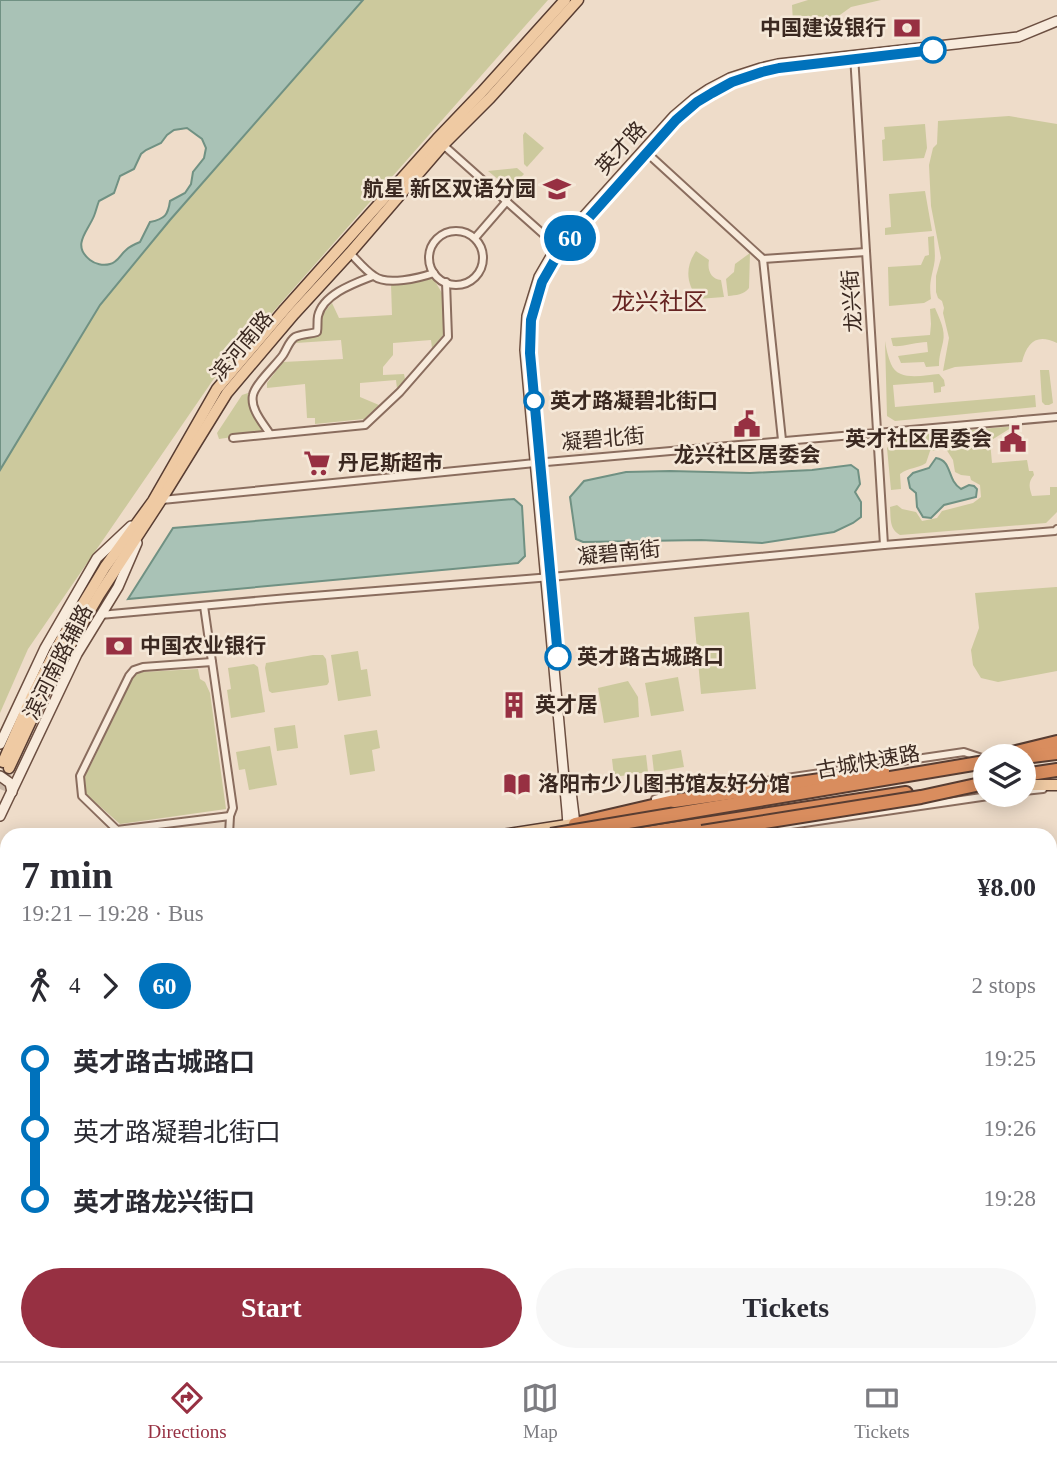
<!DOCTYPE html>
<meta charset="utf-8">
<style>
body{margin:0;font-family:"Times New Roman","Noto Sans SC",serif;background:#f7f7f7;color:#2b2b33;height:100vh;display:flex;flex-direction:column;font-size:26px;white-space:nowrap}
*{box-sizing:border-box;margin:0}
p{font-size:23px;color:#7c7c81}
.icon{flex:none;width:38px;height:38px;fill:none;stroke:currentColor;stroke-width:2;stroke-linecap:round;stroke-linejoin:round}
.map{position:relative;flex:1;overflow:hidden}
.side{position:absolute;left:0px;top:828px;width:1057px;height:534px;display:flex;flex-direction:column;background:#fff;border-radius:21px 21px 0 0;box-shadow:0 4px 18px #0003}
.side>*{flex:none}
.badge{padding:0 14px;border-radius:23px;font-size:24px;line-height:46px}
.buttons{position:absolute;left:973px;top:744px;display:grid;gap:14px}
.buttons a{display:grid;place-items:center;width:63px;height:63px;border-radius:50%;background:#fff;box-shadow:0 4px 18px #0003;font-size:35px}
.map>.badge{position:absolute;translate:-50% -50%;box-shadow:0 0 0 4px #fff}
.legs{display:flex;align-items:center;gap:10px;height:77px;padding:0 21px;font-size:23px}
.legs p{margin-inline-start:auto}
.summary{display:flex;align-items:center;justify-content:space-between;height:119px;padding:0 21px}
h1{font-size:38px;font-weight:700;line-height:52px}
.primary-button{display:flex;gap:14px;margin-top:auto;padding:14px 21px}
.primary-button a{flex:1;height:80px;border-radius:42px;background:#973042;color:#fff;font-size:28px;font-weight:700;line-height:80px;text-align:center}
.primary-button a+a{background:#f7f7f7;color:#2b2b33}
ul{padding:0 21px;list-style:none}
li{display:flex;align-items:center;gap:24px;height:70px;font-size:26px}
li i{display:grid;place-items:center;width:10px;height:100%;margin:0 9px;background:currentColor}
li i::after{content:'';width:18px;height:18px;margin:-9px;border:5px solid;border-radius:50%;background:#fff}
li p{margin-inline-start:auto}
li:first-child i{background:linear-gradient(#0000 50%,currentColor 0)}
li:last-child i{background:linear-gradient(currentColor 50%,#0000 0)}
.tabs{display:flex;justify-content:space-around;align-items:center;height:98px;border-top:2px solid #e1e1e2;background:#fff;font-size:19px;color:#7c7c81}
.tabs a{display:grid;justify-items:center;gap:4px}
.tabs .active{color:#973042}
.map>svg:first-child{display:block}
.green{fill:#ccc99d}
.water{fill:#a9c2b6;stroke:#709183;stroke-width:2;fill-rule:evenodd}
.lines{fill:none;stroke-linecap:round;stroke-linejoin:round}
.primary-tunnel{stroke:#cab8a7;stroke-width:10;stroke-dasharray:10 5;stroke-linecap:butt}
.street-casing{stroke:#8a6d5e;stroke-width:10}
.secondary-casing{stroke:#6c4f41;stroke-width:12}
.primary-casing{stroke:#583d32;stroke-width:13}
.highway-casing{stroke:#583d32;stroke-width:16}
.street{stroke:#f8ebdc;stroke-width:6}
.secondary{stroke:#f8ebdc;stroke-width:9}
.primary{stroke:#efcaa3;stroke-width:10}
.highway{stroke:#d98d5e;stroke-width:12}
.highway-bridge-casing{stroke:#583d32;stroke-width:16;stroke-linecap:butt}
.highway-bridge{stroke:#d98d5e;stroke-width:12}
.line-1-casing{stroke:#fff;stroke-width:16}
.line-1{stroke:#0072bc;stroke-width:10}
.stop-1-dot{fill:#fff;stroke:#0072bc;stroke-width:3.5}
.labels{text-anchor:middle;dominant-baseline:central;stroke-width:5;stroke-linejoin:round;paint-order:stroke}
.poi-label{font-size:21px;font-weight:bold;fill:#3b2921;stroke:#f5e8d8;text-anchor:start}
.street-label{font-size:21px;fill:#3b2921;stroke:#f5e8d8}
.stop-label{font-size:21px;font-weight:bold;fill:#3b2921;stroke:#f5e8d8;text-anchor:start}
.quarter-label{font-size:24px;fill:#662422;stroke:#f5e8d8}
</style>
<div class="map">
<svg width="1057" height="1361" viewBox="0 0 1057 1361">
<rect width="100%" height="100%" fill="#eedcc9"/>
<g class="green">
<polygon points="363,0 548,0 213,380 28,649 0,713 0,470 100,305 170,220"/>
<polygon points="808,0 881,0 851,7 837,17 793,22 792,5"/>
<path d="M1009,116L1057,124V343C1037,333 1027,342 1022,362L955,367L943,371L949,338L943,313L944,308L942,301L938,298L936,292V276L941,258L931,206L929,165L933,148L937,144L938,121Z"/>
<polygon points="925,124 927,148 924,158 883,161 882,140 885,139 884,127"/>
<polygon points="525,132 544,148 527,167 524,164 523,135"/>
<polygon points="517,168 524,174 510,189 488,171"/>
<polygon points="925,191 932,231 885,235 885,228 891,227 889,194"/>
<path d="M934,236C934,246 936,256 934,265C931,279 929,284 931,299L924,303L889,306L888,267L921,265L925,256L929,255L928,237Z"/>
<path d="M696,251L709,260C707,270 711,279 721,280L724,297L698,299C686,283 685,267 696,251Z"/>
<path d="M750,253L749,288C744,295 736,295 728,296L726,279L734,272L735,264Z"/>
<polygon points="433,278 442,293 444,334 432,348 431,340 393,343 393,355 383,367 383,375 404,374 405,379 397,389 396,380 360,383 360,397 379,405 364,419 315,424 315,418 307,418 305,384 267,388 267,383 283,362 343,359 341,340 296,343 298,338 318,334 321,329 321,316 332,303 339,318 392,315 391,284"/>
<path d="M935,308C939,318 946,330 943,342C941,351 939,356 939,366L926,367L924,362L901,363L898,356L928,352L927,342C916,342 904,347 893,346L891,338L930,335L931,324L930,309Z"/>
<path d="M885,341C886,348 888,357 891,364C898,382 924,375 939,374L944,380L945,386L941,387V392L934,393L933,382L893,385L895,407L1035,395L1036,407L895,421L887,416Z"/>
<polygon points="1040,370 1049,370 1053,403 1049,405 1045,405 1042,402"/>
<polygon points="248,393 252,413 261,427 261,431 259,433 219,439 217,433 242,395"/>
<path d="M1014,426L990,441L992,463L1027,460L1029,471H1033L1034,475C1028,482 1029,487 1032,496L1050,495V487H1057V512L1046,523L900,535C889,529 891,518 890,507L897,505L902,509L916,512L922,521L937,518L942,511L973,503L981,497L980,485L971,480L970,476L961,475L955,472L953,460L946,449L930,451L926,463C917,469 909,467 900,474L901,489L891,490L887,448L897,437Z"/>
<polygon points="1056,587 1057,587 1057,671 998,682 981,678 973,665 971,650 979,628 975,593"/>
<polygon points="749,612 756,689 701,694 694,617"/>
<polygon points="358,651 361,670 367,669 371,696 338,701 331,655"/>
<polygon points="313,655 323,655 326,659 329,682 327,685 272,693 269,691 265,668 266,663"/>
<polygon points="254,664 258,667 265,712 231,718 227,690 231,689 228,668"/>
<polygon points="198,669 200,679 205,682 210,693 226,809 120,824 86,794 85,777 132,680 135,674 143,672"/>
<polygon points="678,677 684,711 651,716 645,683"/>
<polygon points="628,681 638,697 639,717 604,723 598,688"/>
<polygon points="295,725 298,748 277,751 274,728"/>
<polygon points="377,730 380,748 372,750 375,771 350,775 344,735"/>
<polygon points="270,746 277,785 249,790 245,769 239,770 236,752"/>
<polygon points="681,750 684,767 654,772 652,755"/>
<polygon points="646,755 648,772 614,777 612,759"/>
<polygon points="1050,1313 1057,1313 1057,1361 896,1361 904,1354 1050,1354"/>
<polygon points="525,1355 592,1355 593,1361 526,1361"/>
</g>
<g class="water">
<path d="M0,0H363L170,220L100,305L0,470ZM187,128L202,139L206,148L204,158L193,172L191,184L185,193L170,201C168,215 165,219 150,222L140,242C135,244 130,246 126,250C120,255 118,262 110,264C103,266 95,264 90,260C71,245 88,231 94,216C96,211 97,206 99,201L114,193L120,176L134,169L141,154L146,150L161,143L167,135L174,130Z"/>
<path d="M936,458C953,461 946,479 961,489L969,485L974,486L977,489L976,497L944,505L931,518L923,517L917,507L916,493L910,488L908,478L913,473L929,468Z"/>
<polygon points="851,465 858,470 860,484 855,492 861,502 861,517 853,523 834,532 762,543 701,540 583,542 576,539 570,497 584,481 626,472 670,471 750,473 812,470"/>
<polygon points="514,499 522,506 525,556 518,563 128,599 173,528"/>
</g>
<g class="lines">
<polyline class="primary-tunnel" points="0,789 9,768"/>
<defs>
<g id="street">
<polyline points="854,55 884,545"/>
<polyline points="441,143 560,249"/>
<polyline points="646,152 763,259 866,252"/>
<circle cx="456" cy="258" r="27"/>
<polyline points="475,238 507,201"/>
<path d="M350,253C357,260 365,270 374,276C387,286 419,278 434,273"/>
<polyline points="763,259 782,440"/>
<path d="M270,434C263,423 250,409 253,395C255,384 276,365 283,355C287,349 289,341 295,337C301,334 310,334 317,332C318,327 317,321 318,316C323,294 355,283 373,276"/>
<polyline points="233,438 365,425 400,392 448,337 446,282"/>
<polyline points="162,500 535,463 1057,417"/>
<polyline points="204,606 233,808 230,816 229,835"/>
<polyline points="100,615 288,598 551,577 884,545 1055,531 1057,529"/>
<polyline points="212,662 143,667 134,670 129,676 80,776 82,796 117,830 230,816"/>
<polyline points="1024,791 1043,789"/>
<polyline points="655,799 670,795 964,752 985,759"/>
<polyline points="723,835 1002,794"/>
<polyline points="1050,1058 1057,1058"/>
<polyline points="1050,1299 1057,1299"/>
<polyline points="871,1361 877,1354"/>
</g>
<g id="secondary">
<polyline points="0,744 45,648 97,558 131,526"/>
<polyline points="0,776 10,783 12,792"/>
<polyline points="570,783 575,824 577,827"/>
<polyline points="0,816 77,654 118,587 137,543"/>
<polyline points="571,831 568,825 567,811 525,350 527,316 539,277 557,246 674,116 694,99 709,89 730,78 761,68 778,64 1018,37 1057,21"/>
<polyline points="0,1005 7,1000"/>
<polyline points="0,1315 7,1351"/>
<polyline points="430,1354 431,1361"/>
<polyline points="449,1354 450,1361"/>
<polyline points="287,1361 293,1354"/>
</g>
<g id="primary">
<polyline points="3,762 32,696 61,640 105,567 153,501 217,389 285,309 437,139 481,93 565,0"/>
<polyline points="9,768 51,678 99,595 161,500 227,393 294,314 350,253 443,145 490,98 578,0"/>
<polyline points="1024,785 1057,785"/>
<polyline points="502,835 580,823"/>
<polyline points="0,888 7,892"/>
<polyline points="0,939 7,938"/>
</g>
<g id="highway">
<polyline points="1000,756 1057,742"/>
<polyline points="1024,757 1057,753"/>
<polyline points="1024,775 1057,770"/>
<polyline points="575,824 674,801"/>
<polyline points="633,835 906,793"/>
<polyline points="0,908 7,905"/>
<polyline points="0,922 7,921"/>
<polyline points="0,982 7,978"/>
</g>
</defs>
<use href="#street" class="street-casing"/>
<use href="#secondary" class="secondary-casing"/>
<use href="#primary" class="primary-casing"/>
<use href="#highway" class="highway-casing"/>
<use href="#street" class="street"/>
<use href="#secondary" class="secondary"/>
<use href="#primary" class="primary"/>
<use href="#highway" class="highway"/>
<defs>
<g id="highway-bridge">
<polyline points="674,801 883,771"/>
<polyline points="702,832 921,797 985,783"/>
<polyline points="551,835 985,762"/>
</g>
</defs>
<use href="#highway-bridge" class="highway-bridge-casing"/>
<use href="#highway-bridge" class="highway-bridge"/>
</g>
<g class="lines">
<defs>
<polyline id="line-1" points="558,657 530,353 531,320 542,282 561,249 676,120 697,102 712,93 732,82 762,72 779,68 933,50"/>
</defs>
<use href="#line-1" class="line-1-casing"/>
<use href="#line-1" class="line-1"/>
</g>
<defs>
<symbol id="bank-bare" viewBox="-9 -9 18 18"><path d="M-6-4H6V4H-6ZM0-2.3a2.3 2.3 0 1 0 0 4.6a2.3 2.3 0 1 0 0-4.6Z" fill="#973042" stroke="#f5e8d8" stroke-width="2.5" paint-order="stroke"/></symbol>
<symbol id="school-bare" viewBox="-9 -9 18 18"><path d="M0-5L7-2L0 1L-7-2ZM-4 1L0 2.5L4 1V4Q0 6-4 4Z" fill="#973042" stroke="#f5e8d8" stroke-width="2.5" paint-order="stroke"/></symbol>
<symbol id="civic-bare" viewBox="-9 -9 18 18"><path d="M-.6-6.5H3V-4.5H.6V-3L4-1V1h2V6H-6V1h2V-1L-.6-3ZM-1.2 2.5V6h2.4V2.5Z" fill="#973042" stroke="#f5e8d8" stroke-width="2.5" paint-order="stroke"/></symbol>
<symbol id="supermarket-bare" viewBox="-9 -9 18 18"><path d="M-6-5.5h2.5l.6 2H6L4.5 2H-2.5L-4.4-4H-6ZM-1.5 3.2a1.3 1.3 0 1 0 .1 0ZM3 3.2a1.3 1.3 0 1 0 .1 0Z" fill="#973042" stroke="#f5e8d8" stroke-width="2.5" paint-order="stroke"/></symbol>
<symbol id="building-bare" viewBox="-9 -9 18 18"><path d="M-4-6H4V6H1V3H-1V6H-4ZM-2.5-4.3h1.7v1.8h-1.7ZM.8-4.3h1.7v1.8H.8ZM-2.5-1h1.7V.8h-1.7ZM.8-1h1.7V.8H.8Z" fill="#973042" stroke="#f5e8d8" stroke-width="2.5" paint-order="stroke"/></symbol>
<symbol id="library-bare" viewBox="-9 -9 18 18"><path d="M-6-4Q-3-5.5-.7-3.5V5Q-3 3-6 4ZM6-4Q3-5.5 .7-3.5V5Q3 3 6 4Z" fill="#973042" stroke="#f5e8d8" stroke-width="2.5" paint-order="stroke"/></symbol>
</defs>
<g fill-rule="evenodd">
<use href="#bank-bare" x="888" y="9" width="38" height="38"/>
<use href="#school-bare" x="538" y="170" width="38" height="38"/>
<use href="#civic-bare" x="728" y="405" width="38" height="38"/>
<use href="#civic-bare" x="994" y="420" width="38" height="38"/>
<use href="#supermarket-bare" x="298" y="444" width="38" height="38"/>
<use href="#bank-bare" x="100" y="627" width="38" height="38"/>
<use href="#building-bare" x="495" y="686" width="38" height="38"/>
<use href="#library-bare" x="498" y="765" width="38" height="38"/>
</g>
<g class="stop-1-dot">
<circle cx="933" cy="50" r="12"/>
<circle cx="534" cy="401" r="9"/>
<circle cx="558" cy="657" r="12"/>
</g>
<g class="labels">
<g class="poi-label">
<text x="886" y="28" text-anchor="end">中国建设银行</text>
<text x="536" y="189" text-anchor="end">航星 新区双语分园</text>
<text x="992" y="439" text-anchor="end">英才社区居委会</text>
<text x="747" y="455" text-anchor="middle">龙兴社区居委会</text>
<text x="338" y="463">丹尼斯超市</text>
<text x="140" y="646">中国农业银行</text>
<text x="535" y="705">英才居</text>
<text x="538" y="784">洛阳市少儿图书馆友好分馆</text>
</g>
<g class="street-label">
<text transform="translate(621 148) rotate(-48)">英才路</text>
<text transform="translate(852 301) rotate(-94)">龙兴街</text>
<text transform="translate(242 346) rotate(-50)">滨河南路</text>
<text transform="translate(603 439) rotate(-5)">凝碧北街</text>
<text transform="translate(619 553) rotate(-6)">凝碧南街</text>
<text transform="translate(58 662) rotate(-63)">滨河南路辅路</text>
<text transform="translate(868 762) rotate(-10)">古城快速路</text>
</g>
<g class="stop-label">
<text x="550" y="401">英才路凝碧北街口</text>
<text x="577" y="657">英才路古城路口</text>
</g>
<g class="quarter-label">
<text x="659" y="302">龙兴社区</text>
</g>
</g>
</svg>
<div class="buttons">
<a><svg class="icon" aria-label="layers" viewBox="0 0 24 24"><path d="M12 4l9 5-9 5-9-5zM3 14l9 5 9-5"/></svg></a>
</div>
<b class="badge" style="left:570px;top:238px;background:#0072bc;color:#fff">60</b>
<section class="side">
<div class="summary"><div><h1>7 min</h1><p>19:21 – 19:28 · Bus</p></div><b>¥8.00</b></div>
<div class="legs"><svg class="icon" aria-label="walk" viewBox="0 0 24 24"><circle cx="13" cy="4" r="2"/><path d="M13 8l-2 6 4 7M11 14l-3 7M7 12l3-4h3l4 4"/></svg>4<svg class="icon" aria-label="forward" viewBox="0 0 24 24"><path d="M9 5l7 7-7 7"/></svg><b class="badge" style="background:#0072bc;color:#fff">60</b><p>2 stops</p></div>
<ul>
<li><i style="color:#0072bc"></i><b>英才路古城路口</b><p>19:25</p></li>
<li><i style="color:#0072bc"></i><span>英才路凝碧北街口</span><p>19:26</p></li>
<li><i style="color:#0072bc"></i><b>英才路龙兴街口</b><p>19:28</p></li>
</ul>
<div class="primary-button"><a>Start</a><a>Tickets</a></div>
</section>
</div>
<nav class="tabs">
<a class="active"><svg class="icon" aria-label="directions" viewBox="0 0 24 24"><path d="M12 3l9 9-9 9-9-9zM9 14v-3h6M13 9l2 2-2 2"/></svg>Directions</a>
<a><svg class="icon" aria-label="map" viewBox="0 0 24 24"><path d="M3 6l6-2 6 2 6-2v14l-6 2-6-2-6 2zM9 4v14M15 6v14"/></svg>Map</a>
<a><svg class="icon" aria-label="tickets" viewBox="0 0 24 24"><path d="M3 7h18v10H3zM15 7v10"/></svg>Tickets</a>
</nav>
